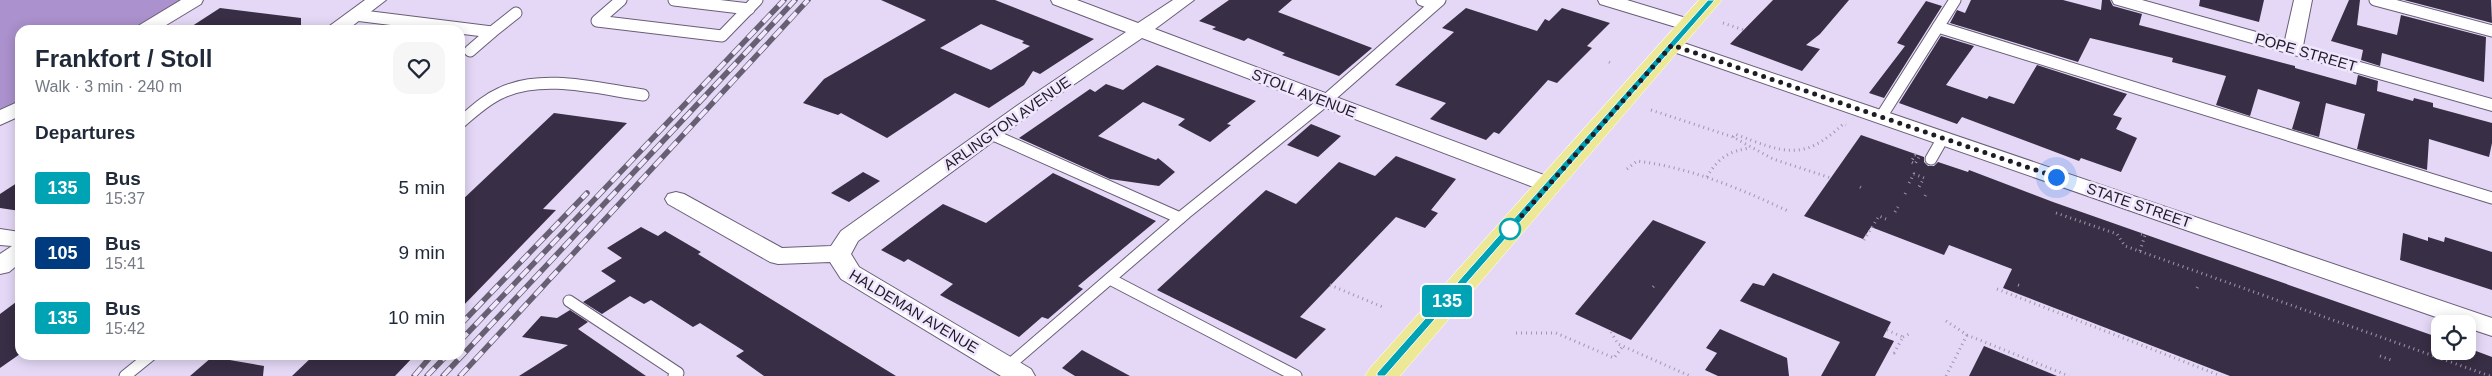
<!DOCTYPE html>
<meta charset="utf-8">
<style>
body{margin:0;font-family:Helvetica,sans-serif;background:#f6f6f7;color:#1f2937;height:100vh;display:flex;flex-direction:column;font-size:19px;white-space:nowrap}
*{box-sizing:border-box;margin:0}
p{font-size:16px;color:#747a83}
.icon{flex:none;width:28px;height:28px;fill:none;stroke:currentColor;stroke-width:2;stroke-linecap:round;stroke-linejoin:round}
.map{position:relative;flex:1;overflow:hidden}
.drawer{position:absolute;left:15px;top:25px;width:450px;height:335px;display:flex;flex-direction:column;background:#fff;border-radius:15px;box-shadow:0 2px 12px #0003}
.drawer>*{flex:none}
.badge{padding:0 10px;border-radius:4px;font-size:18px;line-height:32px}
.controls{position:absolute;left:2431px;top:315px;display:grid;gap:10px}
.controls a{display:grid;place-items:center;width:45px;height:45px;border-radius:10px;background:#fff;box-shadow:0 2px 12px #0003;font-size:25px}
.you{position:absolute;width:25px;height:25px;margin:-12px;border:4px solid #fff;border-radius:50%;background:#1a73e8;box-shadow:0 0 0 8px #1a73e833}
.map>.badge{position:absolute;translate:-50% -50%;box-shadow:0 0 0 2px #fff}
h2{padding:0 20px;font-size:19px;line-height:45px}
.round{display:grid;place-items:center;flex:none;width:52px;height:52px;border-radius:15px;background:#f6f6f7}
.headline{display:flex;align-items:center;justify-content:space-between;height:85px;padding:0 20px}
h1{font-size:24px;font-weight:800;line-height:38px}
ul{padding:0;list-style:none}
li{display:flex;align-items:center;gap:15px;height:65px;padding:0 20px}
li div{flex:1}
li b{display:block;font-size:19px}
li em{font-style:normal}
li .badge{min-width:55px;font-weight:700;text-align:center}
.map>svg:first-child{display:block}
.forest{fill:#ab91cd}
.building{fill:#382e45;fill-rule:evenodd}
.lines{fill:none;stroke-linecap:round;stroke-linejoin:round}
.service-casing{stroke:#695e78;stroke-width:13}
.minor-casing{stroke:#695e78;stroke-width:2}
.primary-casing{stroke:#fff;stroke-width:1}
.path{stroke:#a096ad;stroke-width:3;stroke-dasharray:1 4;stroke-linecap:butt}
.service{stroke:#fff;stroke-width:11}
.minor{fill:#fff;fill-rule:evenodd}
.primary{fill:#ede895;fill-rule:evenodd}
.rail-casing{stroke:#676072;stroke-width:5.5}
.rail{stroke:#f0e7fe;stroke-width:4;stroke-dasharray:11;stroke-linecap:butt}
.line{fill:#00a3b4;stroke:#fff}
.walk{stroke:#201c26;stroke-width:5;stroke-dasharray:0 9}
.stop-dot{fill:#fff;stroke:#00a3b4;stroke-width:2.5}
.labels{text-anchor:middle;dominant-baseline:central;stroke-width:5;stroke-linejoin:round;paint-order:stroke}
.street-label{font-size:15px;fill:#201c26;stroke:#f0e7fe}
</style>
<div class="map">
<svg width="2492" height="376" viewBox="0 0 2492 376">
<rect width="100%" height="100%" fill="#e4d8f6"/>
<polygon class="forest" points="0,0 190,0 141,30 20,30 20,104 0,116"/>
<g class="building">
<path d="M881,0H995L1094,39L1040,74L1033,71L1024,85L989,108L955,93L887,138L841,113L838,115L803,103L824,79L926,20ZM981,24L1024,41L1022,43L1030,46L991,70L940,48Z"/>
<polygon points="1229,0 1292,0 1278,12 1372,48 1339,76 1282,55 1285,53 1248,38 1244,41 1212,29 1216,27 1199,21"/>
<polygon points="1773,0 1849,0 1820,34 1806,45 1820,49 1802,71 1730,44"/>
<polygon points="1971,0 2063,0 2101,10 2102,0 2110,0 2113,6 2142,14 2139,25 2295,66 2295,68 2356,85 2358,75 2378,81 2377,91 2413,101 2414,98 2433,103 2433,107 2492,123 2492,143 2489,157 2429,139 2427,170 2357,149 2365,114 2326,103 2319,137 2292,129 2300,102 2258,89 2250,116 2216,105 2226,76 2172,62 2173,58 2090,38 2078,62 1950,23 1957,10 1965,13"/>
<polygon points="2200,0 2264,0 2259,22 2199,6"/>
<polygon points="2349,0 2360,0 2357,25 2397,35 2401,15 2486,37 2484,82 2382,53 2380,66 2361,60 2363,50 2331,41"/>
<polygon points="2404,0 2491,0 2492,23"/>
<polygon points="1926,1 1942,6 1884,98 1869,93 1905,46 1897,43"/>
<polygon points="220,8 301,18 301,30 186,30"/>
<polygon points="1466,8 1537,31 1545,19 1549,21 1562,8 1610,23 1587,46 1592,48 1557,83 1548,80 1499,134 1494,132 1486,140 1430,119 1446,103 1395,85 1454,32 1442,28"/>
<polygon points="1941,36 1974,46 1946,85 1987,99 1989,96 2014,104 2037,65 2127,94 2113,115 2122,118 2116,129 2137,138 2121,172 2081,158 2079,161 1962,117 1957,124 1899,103"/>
<polygon points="1157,65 1256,101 1227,124 1231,125 1210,142 1178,125 1185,119 1143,102 1098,136 1156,160 1158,158 1175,172 1159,186 1110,179 1019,138 1090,89 1095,92 1106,84 1123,90"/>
<polygon points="554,113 627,123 543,209 556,210 460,309 460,202"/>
<polygon points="1311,124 1341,136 1318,157 1287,145"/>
<polygon points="1861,135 1924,157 1924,162 1928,166 1934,166 1938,162 1968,172 1969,170 2053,202 2440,338 2440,351 2468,351 2468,348 2492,357 2492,376 2230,376 2003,288 2012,269 1949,245 1944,255 1871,227 1863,239 1804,216"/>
<polygon points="1396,156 1456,179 1431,210 1438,213 1425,228 1396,217 1300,317 1326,329 1296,359 1157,290 1266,190 1296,204 1339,162 1375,176"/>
<polygon points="863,172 880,181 849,202 831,193"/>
<polygon points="1053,173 1156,221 1078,286 1083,289 1048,319 1042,317 1019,337 940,295 953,284 908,259 904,262 881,250 943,204 986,223"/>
<polygon points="20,181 20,211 0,208 0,194"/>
<polygon points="1653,220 1706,242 1631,340 1575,314"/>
<polygon points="641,227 658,236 665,231 701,252 698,254 896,376 764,376 736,356 744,351 700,323 693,327 651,300 644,304 630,296 602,314 583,302 616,281 601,271 622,258 607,248"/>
<polygon points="2403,233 2428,241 2428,237 2444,242 2445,237 2492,252 2492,290 2400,260"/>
<polygon points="1773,273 1891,322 1883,337 1894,341 1875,376 1821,376 1840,342 1740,301 1753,283 1764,286"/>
<polygon points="20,299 20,354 0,368 0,314"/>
<polygon points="570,310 588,322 578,329 646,376 519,376 568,345 522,337 541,316 557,318"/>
<polygon points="1720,329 1787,358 1789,376 1718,376 1705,370 1717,353 1706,348"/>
<polygon points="1984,346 2057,376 1969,376"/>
<polygon points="1082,350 1130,376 1075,376 1062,368"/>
<polygon points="314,355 415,355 395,376 292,376"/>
<polygon points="212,357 264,366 263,376 190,376"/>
</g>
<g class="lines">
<defs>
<g id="service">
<polyline points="621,0 597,21 722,36 757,0"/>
<polyline points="674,0 749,9"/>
<polyline points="1422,0 1434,4"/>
<polyline points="2375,0 2492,31"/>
<polyline points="355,15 492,32 470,51"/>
<polyline points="1938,27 2492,198"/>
<polyline points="492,32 516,13"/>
<polyline points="1881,117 1955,0"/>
<path d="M460,123C473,112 485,100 501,93C543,73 599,89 643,95"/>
<polyline points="991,134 1180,218"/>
<polyline points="1931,159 1943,138"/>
<polyline points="1110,279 1296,376"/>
<polyline points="569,301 678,373 674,376"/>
<polyline points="1007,367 1186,213 1325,101 1440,0"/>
<polyline points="125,376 151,355"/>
</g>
<g id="minor">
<polygon points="181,0 203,0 201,4 158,30 135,30 138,26"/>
<polygon points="365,0 386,0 347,30 324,30"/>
<polygon points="1051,0 1077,0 1138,23 1173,0 1194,0 1155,29 1557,180 1560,185 1557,190 1549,192 1541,190 1142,38 1032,113 858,241 851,254 859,267 1031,369 1035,376 1001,376 841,279 830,262 778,264 770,262 668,204 665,199 668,194 676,192 684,194 782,248 831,246 841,231 1018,105 1126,32 1053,4"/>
<polygon points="1598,0 1627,0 1696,21 1699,25 1696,29 1689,31 1600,4"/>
<polygon points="2112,0 2142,0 2285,40 2294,0 2312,0 2303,46 2492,99 2492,111 2114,4"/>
<polygon points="1672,39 2492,318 2492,336 2468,328 2468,324 2456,324 1665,49 1662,45 1665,41"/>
<polygon points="20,101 20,116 0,125 0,110"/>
<polygon points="0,229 20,232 20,263 9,272 0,274 0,254 12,246 0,245"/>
</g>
<polygon id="primary" points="1699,0 1722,0 1400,376 1365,376 1370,368"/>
</defs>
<use href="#service" class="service-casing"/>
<use href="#minor" class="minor-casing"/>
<use href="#primary" class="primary-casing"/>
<g class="path">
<polyline points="1723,23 1744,30"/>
<polyline points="1609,62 1611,63"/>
<polyline points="1651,110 1733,137 1773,159 1831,178"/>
<path d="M1733,137L1735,134C1782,152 1803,163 1843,124L1846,125"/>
<polygon points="1915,155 1919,157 1915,164 1911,162"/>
<path d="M1627,169L1637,161C1692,168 1741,189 1790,212"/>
<path d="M1707,177C1717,159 1730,150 1751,148"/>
<polyline points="1909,183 1914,174 1924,178 1919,187"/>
<polyline points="1860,187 1864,189"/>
<polyline points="1905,194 1906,192"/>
<polyline points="1925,196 1926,194"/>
<polyline points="1895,212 1898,207"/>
<polyline points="2056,213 2117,234 2125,246 2490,376"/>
<polyline points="1864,240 1879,216 1886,219"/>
<polyline points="2140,251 2145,235 2141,234"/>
<polyline points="1330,285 1385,308"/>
<polyline points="2018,285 2021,286"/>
<polyline points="1653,287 1655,285"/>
<polyline points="2197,288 2198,286"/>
<polyline points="1997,289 2221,376"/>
<polyline points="1946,321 1967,335 2069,376"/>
<polyline points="1887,330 1903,337 1894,353 1891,352"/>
<polyline points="1611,332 1618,344 1690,376"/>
<polyline points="1516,333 1556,333 1614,358 1623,346"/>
<polyline points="1903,337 1909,334"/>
<polyline points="2380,356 2391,360"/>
<polyline points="1946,376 1967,335"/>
</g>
<use href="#service" class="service"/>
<use href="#minor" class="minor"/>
<use href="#primary" class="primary"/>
<defs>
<g id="rail">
<polyline points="460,325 587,193"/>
<polyline points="460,341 784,0"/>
<polyline points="414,376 432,355"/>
<polyline points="427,376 447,355"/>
<polyline points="443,376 795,0"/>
<polyline points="460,376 808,0"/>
</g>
</defs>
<use href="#rail" class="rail-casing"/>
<use href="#rail" class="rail"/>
</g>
<polygon class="line" points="1708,0 1715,0 1385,376 1377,376 1377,373"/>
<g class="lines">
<polyline class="walk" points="1510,229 1672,45 2056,177"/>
</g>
<circle class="stop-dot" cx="1510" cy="229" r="10"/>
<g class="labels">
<g class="street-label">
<text transform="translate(2306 52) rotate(16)">POPE STREET</text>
<text transform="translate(1304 93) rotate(21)">STOLL AVENUE</text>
<text transform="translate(1007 123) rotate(-35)">ARLINGTON AVENUE</text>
<text transform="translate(2139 205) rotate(19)">STATE STREET</text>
<text transform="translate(914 311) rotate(31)">HALDEMAN AVENUE</text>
</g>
</g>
</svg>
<div class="controls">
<a><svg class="icon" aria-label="locate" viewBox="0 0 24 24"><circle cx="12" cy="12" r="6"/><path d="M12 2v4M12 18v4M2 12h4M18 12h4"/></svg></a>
</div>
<div class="you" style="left:2056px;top:177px"></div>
<b class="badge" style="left:1447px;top:301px;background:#00a3b4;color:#fff">135</b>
<section class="drawer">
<div class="headline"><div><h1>Frankfort / Stoll</h1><p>Walk · 3 min · 240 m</p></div><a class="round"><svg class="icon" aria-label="heart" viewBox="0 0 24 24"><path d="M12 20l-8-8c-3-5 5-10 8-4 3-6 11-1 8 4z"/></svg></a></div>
<h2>Departures</h2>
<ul>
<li><span class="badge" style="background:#00a3b4;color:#fff">135</span><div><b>Bus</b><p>15:37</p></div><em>5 min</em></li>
<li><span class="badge" style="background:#003b80;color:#fff">105</span><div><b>Bus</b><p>15:41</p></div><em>9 min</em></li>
<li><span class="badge" style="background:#00a3b4;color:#fff">135</span><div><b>Bus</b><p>15:42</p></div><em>10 min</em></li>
</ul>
</section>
</div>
